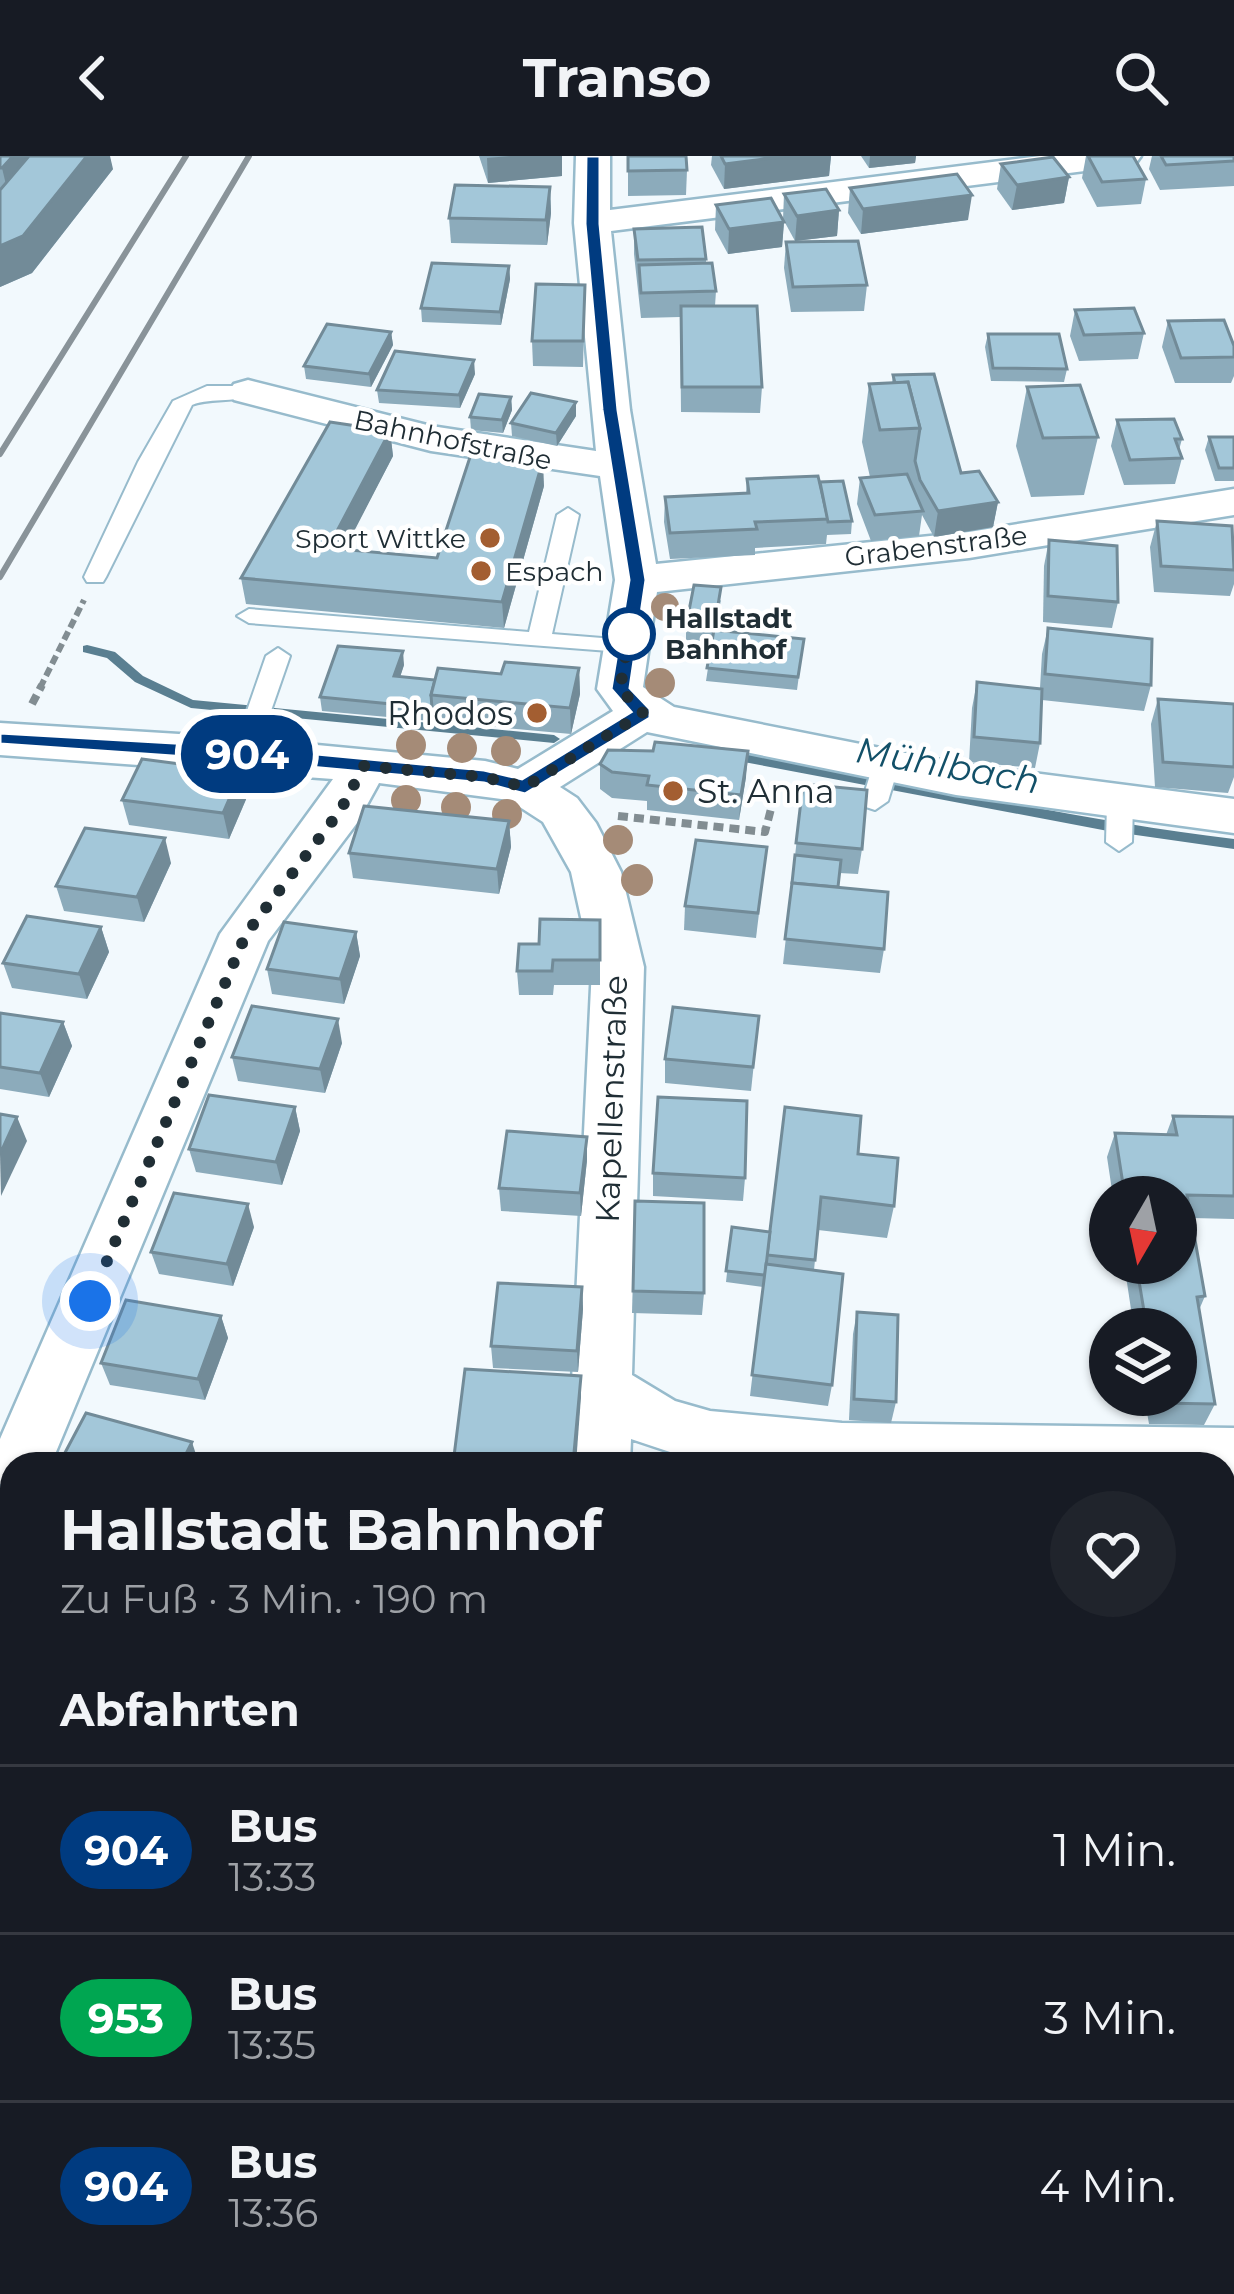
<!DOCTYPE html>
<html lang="de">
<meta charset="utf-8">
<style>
body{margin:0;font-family:Montserrat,sans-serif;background:#20242c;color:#f1f3f6;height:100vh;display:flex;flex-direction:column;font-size:45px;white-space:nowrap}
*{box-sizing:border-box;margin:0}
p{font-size:39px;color:#9ea1a6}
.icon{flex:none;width:66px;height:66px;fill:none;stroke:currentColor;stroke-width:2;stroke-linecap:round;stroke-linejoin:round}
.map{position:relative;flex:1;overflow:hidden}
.details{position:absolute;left:0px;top:1296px;width:1236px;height:843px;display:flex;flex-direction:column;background:#171b24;border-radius:36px 36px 0 0;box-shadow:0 3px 9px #0004}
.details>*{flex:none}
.badge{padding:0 24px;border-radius:39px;font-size:42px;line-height:78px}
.needle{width:78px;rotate:189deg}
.controls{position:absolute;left:1089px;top:1020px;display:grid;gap:24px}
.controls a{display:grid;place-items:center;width:108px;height:108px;border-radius:50%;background:#171b24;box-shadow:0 3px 9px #0004;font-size:60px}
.you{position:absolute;width:60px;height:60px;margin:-30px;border:9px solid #fff;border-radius:50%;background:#1a73e8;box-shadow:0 0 0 18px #1a73e833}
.map>.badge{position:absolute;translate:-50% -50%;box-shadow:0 0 0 6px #fff}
h2{padding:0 60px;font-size:45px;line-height:108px}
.round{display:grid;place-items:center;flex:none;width:126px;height:126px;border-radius:63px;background:#20242c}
.summary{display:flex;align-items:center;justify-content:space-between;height:204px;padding:0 60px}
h1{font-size:57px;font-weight:700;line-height:90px}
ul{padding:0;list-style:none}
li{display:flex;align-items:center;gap:36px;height:168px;padding:0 60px;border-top:3px solid #363941}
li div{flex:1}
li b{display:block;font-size:45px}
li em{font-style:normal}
li .badge{min-width:132px;font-weight:700;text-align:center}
header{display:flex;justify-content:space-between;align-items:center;height:156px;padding:0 60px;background:#171b24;font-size:54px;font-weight:700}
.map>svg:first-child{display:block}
.green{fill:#ddbdac}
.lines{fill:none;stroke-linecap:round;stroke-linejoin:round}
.stream{fill:#5a7f91;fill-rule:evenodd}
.service-casing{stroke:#97bbcc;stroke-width:4}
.minor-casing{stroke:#97bbcc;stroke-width:5}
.path-far2{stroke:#828d92;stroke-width:6;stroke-dasharray:9 4.5;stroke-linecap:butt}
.path-far1{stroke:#828d92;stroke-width:8;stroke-dasharray:10 6;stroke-linecap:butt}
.path{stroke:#828d92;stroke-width:9;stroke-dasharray:15 8;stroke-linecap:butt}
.service{fill:#fff;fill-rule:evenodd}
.minor{fill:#fff;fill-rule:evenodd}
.rail{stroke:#899399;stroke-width:6}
.tree{fill:#a58b77}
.wall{fill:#8cabbb}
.shaded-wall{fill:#728b98}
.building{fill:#a3c7d9;stroke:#728b98;stroke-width:3}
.line{fill:#003b80;stroke:#fff;stroke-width:3}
.walk{stroke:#202e35;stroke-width:12;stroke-dasharray:0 21.6}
.poi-dot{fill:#a35e31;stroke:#fff;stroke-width:4.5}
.stop-dot{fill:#fff;stroke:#003b80;stroke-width:6}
.labels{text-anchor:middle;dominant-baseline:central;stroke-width:9;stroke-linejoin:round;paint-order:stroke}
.far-street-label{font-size:27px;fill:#202e35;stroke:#fff}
.far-poi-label{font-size:27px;fill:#202e35;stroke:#fff;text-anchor:end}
.far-stop-label{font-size:27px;font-weight:bold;fill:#202e35;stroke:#fff;text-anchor:start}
.poi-label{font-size:33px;fill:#202e35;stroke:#fff;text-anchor:end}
.street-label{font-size:33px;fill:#202e35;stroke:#fff}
.water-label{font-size:36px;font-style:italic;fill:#125068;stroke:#fff}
</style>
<header><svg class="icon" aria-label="back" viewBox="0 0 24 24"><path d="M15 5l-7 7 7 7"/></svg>Transo<svg class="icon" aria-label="search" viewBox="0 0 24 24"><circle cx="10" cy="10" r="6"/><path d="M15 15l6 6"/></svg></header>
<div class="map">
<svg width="1234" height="2138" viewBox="0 0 1234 2138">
<rect width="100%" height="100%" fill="#f2f9fd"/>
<polygon class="green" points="0,1573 12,1580 12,2127 578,2127 580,2138 0,2138"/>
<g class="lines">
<g class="stream">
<polygon points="87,489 115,496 143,520 193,544 554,579 560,583 554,587 191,552 135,526 107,502 83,496 83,490"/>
<path d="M732,596C900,622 1065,663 1234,683V693L1108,675L728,603V597Z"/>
<polygon points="0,1449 12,1455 12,1473 0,1467"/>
<polygon points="868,2127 893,2127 899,2138 874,2138"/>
</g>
<defs>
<g id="service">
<path d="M207,230H248L258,236C242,248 213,241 192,249L106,421L103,426H87L84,421L138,306L173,245Z"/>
<polygon points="568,352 579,359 552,478 627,484 639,492 635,497 249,467 237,460 249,453 529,476 557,359"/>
<polygon points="278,492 290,500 256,598 244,606 235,604 232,598 266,500"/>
<polygon points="886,600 899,609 888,645 875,654 866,651 862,645 873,609"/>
<polygon points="1120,639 1133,648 1132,686 1119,695 1106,686 1107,648"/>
<polygon points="1228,1581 1234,1583 1234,1630 1224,1634 1224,1582"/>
<polygon points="1108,2127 1158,2127 1163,2138 1113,2138"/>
</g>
<polygon id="minor" points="576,0 610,0 610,54 1040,0 1141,0 1136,7 1124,10 611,75 630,254 656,408 969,376 1234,333 1234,359 969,402 657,436 643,531 674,551 956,607 1234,643 1234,677 956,639 647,576 560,631 577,642 596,667 621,716 644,811 632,1219 675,1245 710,1255 842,1267 1234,1272 1234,1326 1224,1326 1224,1308 706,1308 631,1283 630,1308 568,1308 592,811 571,716 543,666 509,644 379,627 357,667 268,785 51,1308 12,1308 12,1333 0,1328 0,1283 220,778 333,623 0,599 0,567 244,582 485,605 518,613 613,555 597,533 615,424 600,320 431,295 234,244 228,236 234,228 248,224 431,270 596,295 574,67"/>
</defs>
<use href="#service" class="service-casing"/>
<use href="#minor" class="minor-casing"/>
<polyline class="path-far2" points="40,532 84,444"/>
<g class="path-far1">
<polyline points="32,548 42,529"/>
<polyline points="618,660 765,676 778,626"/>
</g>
<g class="path">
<polyline points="0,1538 12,1545"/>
<polyline points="1224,1853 1234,1857"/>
<polyline points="975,2127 984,2138"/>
<polyline points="618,2138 619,2127"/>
</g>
<use href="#service" class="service"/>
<use href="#minor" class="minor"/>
<g class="rail">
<polyline points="0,298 186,0"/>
<polyline points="0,421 249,0"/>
</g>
</g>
<g class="tree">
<circle cx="665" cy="451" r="14"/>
<circle cx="660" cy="527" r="15"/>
<circle cx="411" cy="589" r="15"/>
<circle cx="462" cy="592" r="15"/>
<circle cx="506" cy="595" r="15"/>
<circle cx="406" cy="644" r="15"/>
<circle cx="456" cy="651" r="15"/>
<circle cx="507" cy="658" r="15"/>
<circle cx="618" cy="684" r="15"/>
<circle cx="637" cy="724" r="16"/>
</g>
<g class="wall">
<polygon points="0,0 113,13 32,117 0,131"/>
<polygon points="479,0 562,0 562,20 488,27"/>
<polygon points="628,0 687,14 686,39 628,40"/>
<polygon points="712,0 831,0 829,20 724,33 711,9"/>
<polygon points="861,0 916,0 915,7 869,12"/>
<polygon points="1086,0 1133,0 1146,23 1141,48 1097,51 1082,22"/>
<polygon points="1152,0 1234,0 1234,30 1160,34 1149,13"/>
<polygon points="1001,8 1069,21 1064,47 1012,54 997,33"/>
<polygon points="550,31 551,57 547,89 451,87 449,62"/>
<polygon points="850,32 968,64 861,78 848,57"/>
<polygon points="784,38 839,54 837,80 795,85 783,63"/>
<polygon points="716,49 784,66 782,91 728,98 715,74"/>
<polygon points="634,73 706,103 706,108 716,135 715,150 762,231 760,257 681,256 680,161 641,162 634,98"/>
<polygon points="786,86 867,129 864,155 791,156 784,112"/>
<polygon points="509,110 510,123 501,169 422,166 421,152"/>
<polygon points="585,129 583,211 533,210 532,185"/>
<polygon points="1075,154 1144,177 1138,203 1079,205 1070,180"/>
<polygon points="1168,165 1234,186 1234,220 1231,227 1175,227 1162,191"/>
<polygon points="391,176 393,189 371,231 306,223 304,210"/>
<polygon points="988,178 1067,213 1064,226 991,225 985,191"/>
<polygon points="475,218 460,252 379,247 377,234"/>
<polygon points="893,219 961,317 998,346 993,371 934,381 922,359 919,380 871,385 857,348 860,322 870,321 862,286 869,228 892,227"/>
<polygon points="1027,231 1098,281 1084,339 1031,341 1016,290"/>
<polygon points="511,241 512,254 503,277 471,274 470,261"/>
<polygon points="576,246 576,260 557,290 512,280 511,267"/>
<polygon points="1117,264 1182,283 1179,294 1182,302 1175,328 1124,329 1111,290"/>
<polygon points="390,275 393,300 344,393 437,402 544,330 504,472 246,448 241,422"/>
<polygon points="1209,281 1234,281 1234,325 1215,325 1205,294"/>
<polygon points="747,323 820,326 852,365 851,378 827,379 826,388 755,392 755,399 670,403 664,366 665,341 746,337"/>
<polygon points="1157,365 1234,414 1234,428 1230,440 1154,436 1150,391"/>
<polygon points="1049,384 1118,446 1112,472 1043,466 1044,410"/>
<polygon points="721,444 715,474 804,483 797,534 706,525 712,486 686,484 686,470"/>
<polygon points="1048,472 1151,529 1144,555 1042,544 1040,587 1035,612 969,606 972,552 977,526 1040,532 1042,498"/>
<polygon points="404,509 400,521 435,524 579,512 580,538 571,578 322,555 320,541"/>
<polygon points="1158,543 1234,548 1234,621 1228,637 1155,631 1151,568"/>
<polygon points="600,608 746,621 739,664 647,654 647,645 612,642 600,633"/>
<polygon points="803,628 862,693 858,718 839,717 838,731 884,793 880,817 783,808"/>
<polygon points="247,641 229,683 129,669 122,644"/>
<polygon points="509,665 511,691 499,738 353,722 349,697"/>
<polygon points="767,691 756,782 684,774 685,750"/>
<polygon points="171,707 144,766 64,755 56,730"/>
<polygon points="600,764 600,829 554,829 553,839 519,839 517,815 539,788"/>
<polygon points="101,771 109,796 87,843 12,832 3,807"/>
<polygon points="356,776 360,800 344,848 272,838 267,813"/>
<polygon points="0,857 63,866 72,890 49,941 0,933"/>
<polygon points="759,860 751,935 665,927 665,903"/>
<polygon points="342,887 325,937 238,925 232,901"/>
<polygon points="295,951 300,975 282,1029 196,1016 189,993"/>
<polygon points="1173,960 1234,961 1234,1063 1192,1062 1205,1140 1199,1154 1215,1248 1204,1269 1149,1268 1144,1239 1176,1239 1176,1173 1134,1173 1124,1107 1176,1107 1176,1041 1113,1041 1107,1001 1115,977 1166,979"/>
<polygon points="858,998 894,1050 887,1082 818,1074 814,1114 832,1229 828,1250 750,1240 763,1131 726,1126 732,1071 770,1076"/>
<polygon points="587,1004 581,1060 501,1055 499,1032"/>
<polygon points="653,1017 745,1022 743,1045 653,1040"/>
<polygon points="635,1045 704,1137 702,1159 632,1157"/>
<polygon points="254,1071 233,1130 159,1118 151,1096"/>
<polygon points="582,1131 583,1153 578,1216 493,1212 491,1190"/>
<polygon points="857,1156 896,1246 891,1267 849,1264 853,1178"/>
<polygon points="221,1160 228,1182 205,1244 110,1229 101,1207"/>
<polygon points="1224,1922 1234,1925 1234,2097 1224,2094"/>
</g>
<g class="shaded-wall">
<polygon points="13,0 34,0 8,37 2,12"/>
<polygon points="87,0 110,0 113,13 32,117 0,131 0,90"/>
<polygon points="510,0 562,0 562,20 488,27 487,2"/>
<polygon points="788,0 831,0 829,20 724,33 725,8"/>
<polygon points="870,0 916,0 915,7 869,12"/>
<polygon points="1069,21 1064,47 1012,54 1017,29"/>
<polygon points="550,31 551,57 547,89 546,64"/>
<polygon points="972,39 968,64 861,78 863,53"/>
<polygon points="839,54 837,80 795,85 797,60"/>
<polygon points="784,66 782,91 728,98 729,73"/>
<polygon points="509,110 510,123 501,169 500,156"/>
<polygon points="391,176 393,189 371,231 369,218"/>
<polygon points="474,204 475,218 460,252 459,239"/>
<polygon points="511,241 512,254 503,277 502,264"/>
<polygon points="576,246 576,260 557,290 556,277"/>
<polygon points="390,275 393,300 332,418 328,392"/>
<polygon points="543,304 544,330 504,472 502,446"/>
<polygon points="998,346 993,371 934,381 938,355"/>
<polygon points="403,495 404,509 396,533 394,520"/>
<polygon points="579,512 580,538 571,578 570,552"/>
<polygon points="748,595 746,621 739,664 741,639"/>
<polygon points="241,616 247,641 229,683 223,657"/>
<polygon points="509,665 511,691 499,738 497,713"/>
<polygon points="165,682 171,707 144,766 137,741"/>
<polygon points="101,771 109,796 87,843 79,818"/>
<polygon points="356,776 360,800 344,848 340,823"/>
<polygon points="338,863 342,887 325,937 320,913"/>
<polygon points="63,866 72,890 49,941 40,917"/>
<polygon points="295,951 300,975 282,1029 276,1006"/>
<polygon points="17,961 27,985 1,1040 0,998"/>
<polygon points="587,981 587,1004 581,1060 580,1037"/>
<polygon points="248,1048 254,1071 233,1130 227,1108"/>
<polygon points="582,1131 583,1153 578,1216 577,1195"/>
<polygon points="221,1160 228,1182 205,1244 198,1223"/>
<polygon points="581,1220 581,1241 576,1308 573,1308"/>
<polygon points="192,1286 199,1308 181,1308"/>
</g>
<g class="building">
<polygon points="0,0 13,0 2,12 0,12"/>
<polygon points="29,0 87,0 23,80 0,90 0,34"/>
<polygon points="628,0 686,0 687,14 628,15"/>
<polygon points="721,0 788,0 725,8"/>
<polygon points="1088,0 1133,0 1146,23 1102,26"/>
<polygon points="1161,0 1234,0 1234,5 1166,9"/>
<polygon points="1053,1 1069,21 1017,29 1001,8"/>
<polygon points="957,18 972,39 863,53 850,32"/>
<polygon points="455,29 550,31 546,64 449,62"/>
<polygon points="826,33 839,54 797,60 784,38"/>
<polygon points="771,42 784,66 729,73 716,49"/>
<polygon points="702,71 706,103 638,104 634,73"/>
<polygon points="858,85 867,129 793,131 786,86"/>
<polygon points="432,107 509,110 500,156 421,152"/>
<polygon points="712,107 716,135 641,137 639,109"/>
<polygon points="536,128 585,129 583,185 532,185"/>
<polygon points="681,150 757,150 762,231 682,231"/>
<polygon points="1134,152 1144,177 1084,179 1075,154"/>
<polygon points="1224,164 1234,190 1234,201 1181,202 1168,165"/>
<polygon points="327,168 391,176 369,218 304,210"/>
<polygon points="988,178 1059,178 1067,213 993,212"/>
<polygon points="395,195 474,204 459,239 377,234"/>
<polygon points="934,218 961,317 979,315 998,346 938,355 920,324 915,305 920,272 908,226 895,227 893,219"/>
<polygon points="908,226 920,272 880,274 869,228"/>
<polygon points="1080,229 1098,281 1043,282 1027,231"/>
<polygon points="531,237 576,246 556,277 511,267"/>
<polygon points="479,238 511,241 502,264 470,261"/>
<polygon points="1174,263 1182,283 1175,283 1182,302 1130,304 1117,264"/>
<polygon points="330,266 390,275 328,392 437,402 471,298 543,304 502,446 241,422"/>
<polygon points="1209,281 1234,281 1234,312 1219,312"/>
<polygon points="907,318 923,355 875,359 860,322"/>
<polygon points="818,320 828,363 755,366 757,373 670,377 665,341 749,337 747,323"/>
<polygon points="843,325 852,365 828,366 820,326"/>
<polygon points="1157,365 1232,370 1234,414 1161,410"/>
<polygon points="1049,384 1117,390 1118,446 1048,440"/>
<polygon points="694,429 721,431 714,473 686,470"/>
<polygon points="1048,472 1152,483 1151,529 1045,518"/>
<polygon points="714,474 804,483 798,521 707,512"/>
<polygon points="338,490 403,495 394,520 435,524 431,539 432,552 320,541"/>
<polygon points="505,506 579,512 570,552 431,539 438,512 501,518"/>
<polygon points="977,526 1042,533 1040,587 974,581"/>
<polygon points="1158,543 1234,548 1234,611 1163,606"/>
<polygon points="655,586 748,595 741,639 647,629 649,620 612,616 600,608 608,594 653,595"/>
<polygon points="142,603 241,616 223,657 122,644"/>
<polygon points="803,628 867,634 862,693 796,687"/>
<polygon points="364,650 509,665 497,713 349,697"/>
<polygon points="85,672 165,682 137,741 56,730"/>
<polygon points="696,684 767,691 758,757 685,750"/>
<polygon points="795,699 841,704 838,731 792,727"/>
<polygon points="792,727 888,736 884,793 785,783"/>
<polygon points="27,760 101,771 79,818 3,807"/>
<polygon points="540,763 600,764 600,804 553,804 552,815 517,815 519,788 539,788"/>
<polygon points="284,766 356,776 340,823 267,813"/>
<polygon points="252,850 338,863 320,913 232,901"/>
<polygon points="673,851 759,860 753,911 665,903"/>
<polygon points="0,857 63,866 40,917 0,911"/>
<polygon points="209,939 295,951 276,1006 189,993"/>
<polygon points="658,941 747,945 745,1022 653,1017"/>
<polygon points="785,951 861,960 858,998 898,1002 894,1050 821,1041 815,1104 767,1099"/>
<polygon points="0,958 17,961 0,998"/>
<polygon points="1173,960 1234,961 1234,1040 1187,1039 1205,1140 1197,1141 1215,1248 1159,1247 1157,1239 1176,1239 1176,1173 1147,1173 1136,1107 1176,1107 1176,1041 1125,1041 1115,977 1177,979"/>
<polygon points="507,975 587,981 580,1037 499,1032"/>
<polygon points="174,1037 248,1048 227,1108 151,1096"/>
<polygon points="635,1045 704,1047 704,1137 633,1135"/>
<polygon points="732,1071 770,1076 765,1119 726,1115"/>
<polygon points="766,1108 843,1118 832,1229 752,1219"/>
<polygon points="498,1127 582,1131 577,1195 491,1190"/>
<polygon points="126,1144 221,1160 198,1223 101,1207"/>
<polygon points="857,1156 898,1159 896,1246 854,1243"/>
<polygon points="465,1213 581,1220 573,1308 453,1308"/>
<polygon points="86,1257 192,1286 181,1308 59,1308"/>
<polygon points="1224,1922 1234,1925 1234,2079 1224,2076"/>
</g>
<polygon class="line" points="586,0 600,0 600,68 618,254 646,424 630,532 650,553 650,562 525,638 484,627 244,605 0,588 0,577 244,591 484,614 522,623 631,556 611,533 629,424 602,254 585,68"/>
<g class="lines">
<polyline class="walk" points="90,1145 246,778 340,655 364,610 484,621 525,631 643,557 620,533 631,468 629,478"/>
</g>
<g class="poi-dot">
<circle cx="490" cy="382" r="12"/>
<circle cx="481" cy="415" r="12"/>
<circle cx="537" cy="557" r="12"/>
<circle cx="673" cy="635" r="12"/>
</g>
<circle class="stop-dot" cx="629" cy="478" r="24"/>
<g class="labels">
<g class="far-street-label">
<text transform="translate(453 284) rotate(12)">Bahnhofstraße</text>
<text transform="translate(936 390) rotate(-7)">Grabenstraße</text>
</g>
<g class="far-poi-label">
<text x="466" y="382">Sport Wittke</text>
<text x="505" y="415" text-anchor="start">Espach</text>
</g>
<g class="far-stop-label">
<text x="665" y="462">Hallstadt<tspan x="665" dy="31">Bahnhof</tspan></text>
</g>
<g class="poi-label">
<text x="513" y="557">Rhodos</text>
<text x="697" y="635" text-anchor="start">St. Anna</text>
</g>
<g class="street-label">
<text transform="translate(611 943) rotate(-88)">Kapellenstraße</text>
</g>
<g class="water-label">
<text transform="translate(948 609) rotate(10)">Mühlbach</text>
</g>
</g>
</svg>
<div class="controls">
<a><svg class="needle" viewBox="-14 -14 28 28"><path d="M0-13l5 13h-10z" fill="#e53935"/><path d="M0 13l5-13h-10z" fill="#9ea1a6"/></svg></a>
<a><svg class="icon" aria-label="layers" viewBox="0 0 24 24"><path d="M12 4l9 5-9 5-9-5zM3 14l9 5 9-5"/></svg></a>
</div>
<div class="you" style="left:90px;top:1145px"></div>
<b class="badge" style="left:247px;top:598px;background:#003b80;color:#fff">904</b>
<section class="details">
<div class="summary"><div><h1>Hallstadt Bahnhof</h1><p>Zu Fuß · 3 Min. · 190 m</p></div><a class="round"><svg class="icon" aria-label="heart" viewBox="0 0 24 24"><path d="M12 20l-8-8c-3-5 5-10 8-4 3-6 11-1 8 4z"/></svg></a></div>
<h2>Abfahrten</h2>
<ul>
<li><span class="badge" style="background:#003b80;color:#fff">904</span><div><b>Bus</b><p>13:33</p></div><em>1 Min.</em></li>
<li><span class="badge" style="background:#00a651;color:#fff">953</span><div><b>Bus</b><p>13:35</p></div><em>3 Min.</em></li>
<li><span class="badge" style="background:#003b80;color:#fff">904</span><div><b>Bus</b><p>13:36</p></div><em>4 Min.</em></li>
</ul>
</section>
</div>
